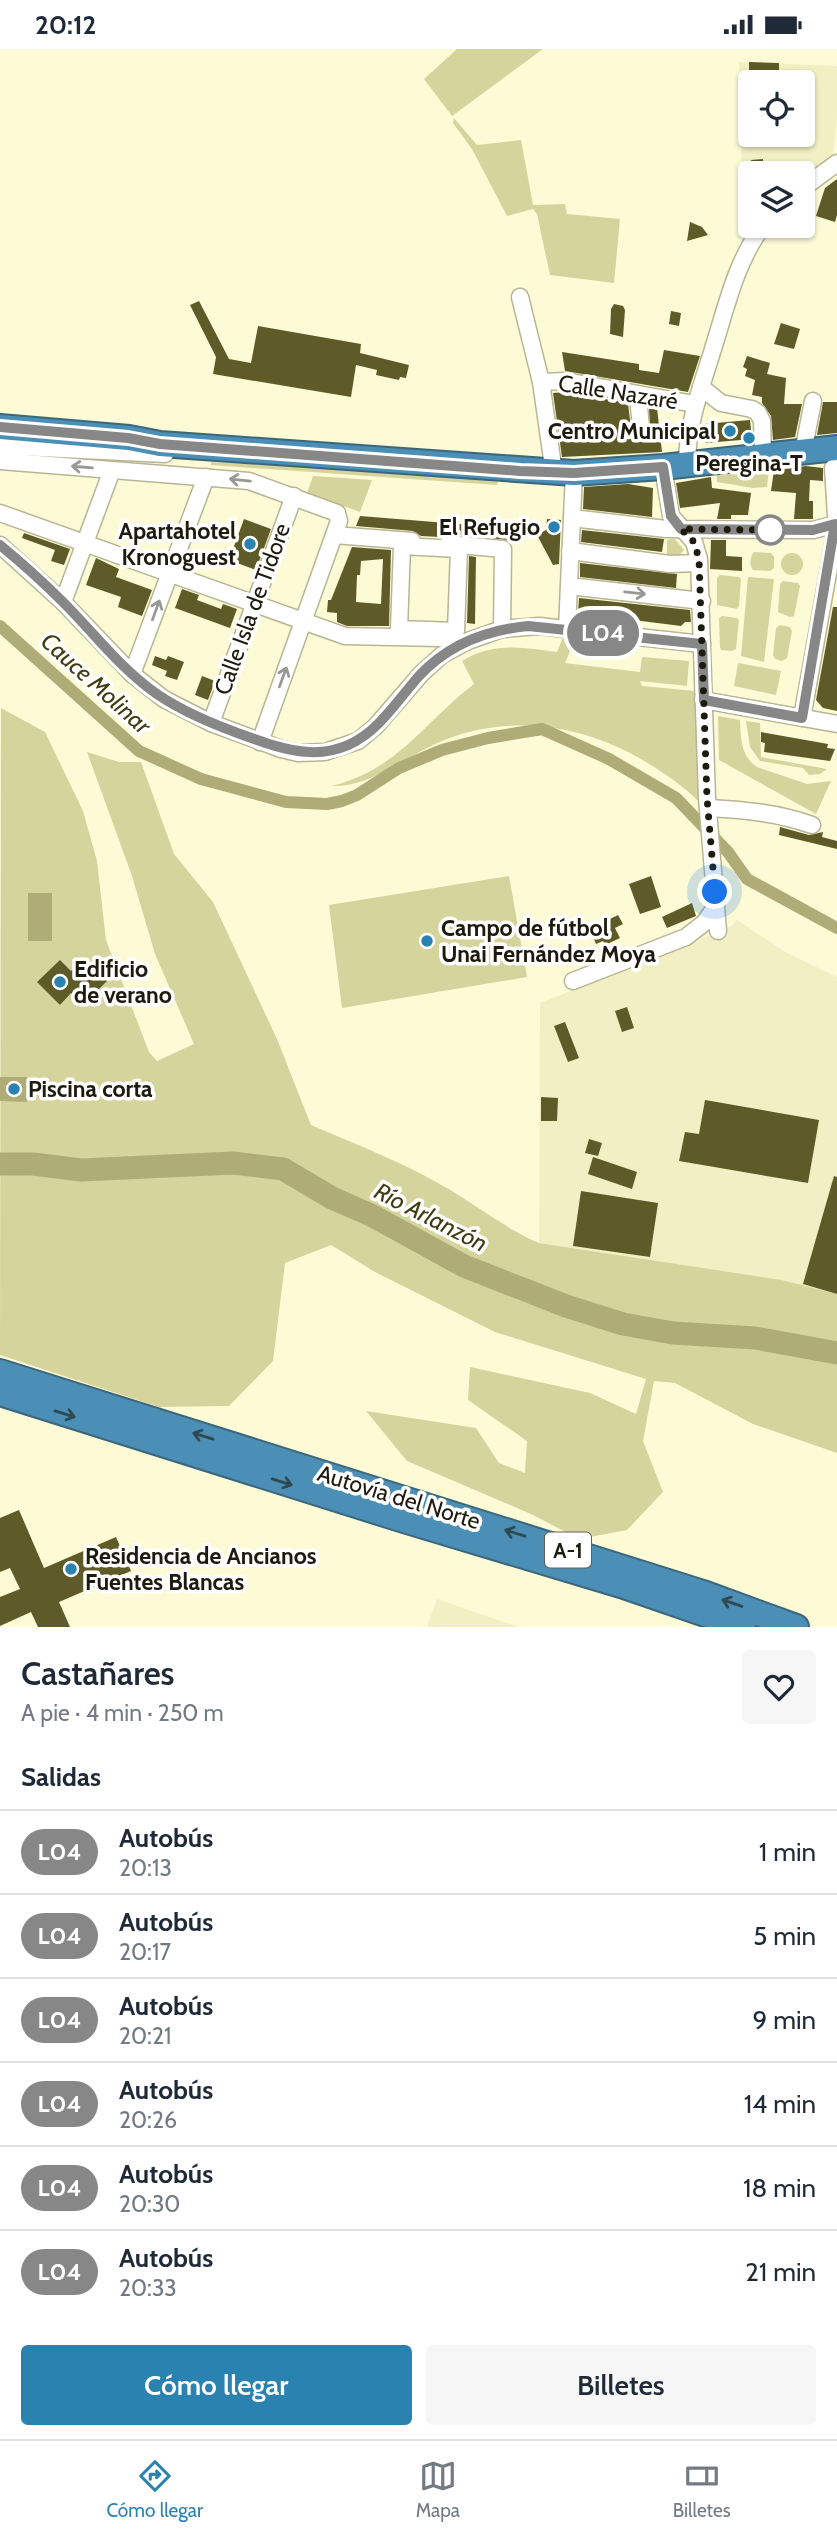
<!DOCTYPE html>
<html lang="es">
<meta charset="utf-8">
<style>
body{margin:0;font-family:Cabin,sans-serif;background:#f6f6f7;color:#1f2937;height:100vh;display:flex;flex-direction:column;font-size:26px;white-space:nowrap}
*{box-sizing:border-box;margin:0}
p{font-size:23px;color:#747a83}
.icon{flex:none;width:38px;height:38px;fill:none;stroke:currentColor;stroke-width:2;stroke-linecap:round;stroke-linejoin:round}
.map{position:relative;height:1578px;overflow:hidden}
.drawer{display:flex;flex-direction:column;background:#fff;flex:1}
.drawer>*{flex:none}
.badge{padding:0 14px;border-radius:23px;font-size:24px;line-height:46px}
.controls{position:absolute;left:738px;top:21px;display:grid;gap:14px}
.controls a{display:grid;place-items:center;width:77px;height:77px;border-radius:7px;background:#fff;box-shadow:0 2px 5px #0004;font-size:35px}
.you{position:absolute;width:35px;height:35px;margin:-18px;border:5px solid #fff;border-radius:50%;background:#1a73e8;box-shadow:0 0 0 10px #1a73e833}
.map>.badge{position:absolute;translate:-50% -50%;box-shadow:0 0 0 4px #fff}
h2{padding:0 21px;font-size:26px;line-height:63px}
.round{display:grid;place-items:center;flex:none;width:74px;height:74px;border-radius:7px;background:#f6f6f7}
.summary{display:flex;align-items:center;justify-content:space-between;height:119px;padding:0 21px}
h1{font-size:33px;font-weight:600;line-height:52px}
.button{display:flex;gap:14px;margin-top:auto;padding:14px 21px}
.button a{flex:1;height:80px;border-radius:7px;background:#2a82b0;color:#fff;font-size:28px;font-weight:600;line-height:80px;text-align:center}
.button a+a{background:#f6f6f7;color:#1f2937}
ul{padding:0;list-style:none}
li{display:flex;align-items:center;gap:21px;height:84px;padding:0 21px;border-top:2px solid #e0e1e3}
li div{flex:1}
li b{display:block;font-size:26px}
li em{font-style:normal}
li .badge{min-width:77px;font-weight:700;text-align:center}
.status{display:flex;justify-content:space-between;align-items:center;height:49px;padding:0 35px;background:#fff;direction:ltr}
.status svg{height:19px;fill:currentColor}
.dock{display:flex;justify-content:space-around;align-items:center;height:98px;border-top:2px solid #e0e1e3;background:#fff;font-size:19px;color:#747a83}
.dock a{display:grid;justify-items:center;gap:4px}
.dock .active{color:#2a82b0}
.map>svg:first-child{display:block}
.built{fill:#f1efc3;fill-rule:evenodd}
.green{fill:#d6d49d}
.water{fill:#afac77}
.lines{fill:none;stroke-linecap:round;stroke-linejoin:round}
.canal{stroke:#afac77;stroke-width:12}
.river{stroke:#afac77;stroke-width:23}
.building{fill:#5f5b28;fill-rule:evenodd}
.minor-casing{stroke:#b7b593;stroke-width:19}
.highway-casing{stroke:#3b667b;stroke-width:28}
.minor{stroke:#fff;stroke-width:16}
.highway{stroke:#4c8fb6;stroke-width:24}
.oneway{stroke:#999893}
.oneway2{stroke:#2f4951}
.line-casing{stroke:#fff;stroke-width:16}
.line{stroke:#878787;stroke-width:10}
.walk{stroke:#1c1b0e;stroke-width:7;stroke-dasharray:0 12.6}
.poi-dot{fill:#2a82b0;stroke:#fff;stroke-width:2.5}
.stop-dot{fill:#fff;stroke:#878787;stroke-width:3.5}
.labels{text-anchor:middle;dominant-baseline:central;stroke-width:7;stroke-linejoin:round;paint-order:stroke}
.shield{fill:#fff;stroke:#605f56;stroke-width:2}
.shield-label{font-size:21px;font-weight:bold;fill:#1c1b0e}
.street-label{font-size:23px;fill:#1c1b0e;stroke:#fff}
.poi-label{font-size:23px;font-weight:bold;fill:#1c1b0e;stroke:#fff;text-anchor:start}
.water-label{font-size:24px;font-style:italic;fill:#403d12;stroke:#fff}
</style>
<div class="status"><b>20:12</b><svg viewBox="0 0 49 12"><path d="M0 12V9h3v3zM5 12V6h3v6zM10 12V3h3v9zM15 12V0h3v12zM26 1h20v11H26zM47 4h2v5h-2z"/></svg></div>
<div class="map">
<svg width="837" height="1578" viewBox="0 0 837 1578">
<rect width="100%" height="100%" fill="#fcfbd6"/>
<g class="built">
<path d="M739,13L837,17V66L833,108L803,129V124H751V170L743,169ZM751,33H803V86H751Z"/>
<polygon points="737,871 787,904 837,928 837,1245 782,1231 539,1194 540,954 698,892 731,877"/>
<polygon points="437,1550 518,1578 427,1578"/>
</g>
<g class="green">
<polygon points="457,0 543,0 452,67 424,30"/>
<polygon points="454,69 477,96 521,91 533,156 565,155 567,165 620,170 614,234 550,226 537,165 533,160 507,167 472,100 453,74"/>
<polygon points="211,413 324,418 498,432 497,436 211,416"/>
<polygon points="769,420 767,438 753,439 717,433 717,424"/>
<polygon points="313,427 372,431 360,463 307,444"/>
<polygon points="671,490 675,490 684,501 678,508 667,506 667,491"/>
<path d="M754,503L771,504L774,508V519L770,522L753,521C749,516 750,508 754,503Z"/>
<circle cx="792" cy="515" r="11"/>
<polygon points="720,526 739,528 741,530 739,557 737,560 717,556 717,529"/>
<polygon points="748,528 774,530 764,613 741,607"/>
<polygon points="783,532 798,534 800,537 794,567 790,568 778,563 780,535"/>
<polygon points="722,567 737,569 739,571 736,600 732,602 721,601 720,598 719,569"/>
<polygon points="780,576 790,578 792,582 787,609 782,612 775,610 773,606 776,579"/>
<path d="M563,588L575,590L565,614L640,623L642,608L689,612L687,637L640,632L642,637L695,642L701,755C685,738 667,726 646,713C582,674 503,663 433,696C402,711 367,739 331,737C398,721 423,674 474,635L462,612C492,593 524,598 557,603Z"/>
<polygon points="738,614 781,622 776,646 734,637"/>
<path d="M1,659L45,683L83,762L97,812L106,891L149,1003L157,1012L194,995L155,905L132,827L87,703L119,713H141L174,805L213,853L277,990L311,1076C358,1096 407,1115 452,1142C481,1160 507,1180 539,1194L782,1231L837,1245V1404L753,1375L675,1334L654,1332L643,1392L663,1443L627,1481L579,1490L531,1465L407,1412L366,1362L476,1379L499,1414L525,1424L527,1392L468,1351L470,1318L590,1344L636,1365L646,1330L495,1283L375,1223L331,1196L285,1214L273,1312L229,1357L159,1358L0,1306Z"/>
<path d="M718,667L740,671C741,689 740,706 757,718L807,735L831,732L816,765L719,711Z"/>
<polygon points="746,672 760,674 761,708 827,720 820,725 809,726 803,719 760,712 750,698"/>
<polygon points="509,827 527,928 342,959 329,856"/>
</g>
<g class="water">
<rect x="28" y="844" width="24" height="48"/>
<polygon points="0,1028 27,1028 27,1053 0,1052"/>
</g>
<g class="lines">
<polyline class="canal" points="0,577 139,702 201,730 286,753 327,755 342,752 357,746 399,719 442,701 488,689 542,680 609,710 676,749 728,803 747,830 837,879"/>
<polyline class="river" points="0,1115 33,1115 81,1121 233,1114 283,1120 332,1149 373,1167 464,1217 566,1257 623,1275 673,1284 755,1289 837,1304"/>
</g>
<g class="building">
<polygon points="749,13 779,14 779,33 749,33"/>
<polygon points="763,110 763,124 751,124 751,111"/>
<polygon points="837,130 837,166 835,173 816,167 825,139"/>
<polygon points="690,173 702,178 708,186 687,192"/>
<polygon points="199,252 229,310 251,314 258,277 361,295 360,304 409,316 406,329 400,328 399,331 376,326 377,321 356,316 351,348 213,325 216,308 190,256"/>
<polygon points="614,255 623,257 625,261 623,288 610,285 611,260"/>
<polygon points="671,262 681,264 679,277 669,275"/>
<polygon points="781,274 800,280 794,300 774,295"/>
<polygon points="664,301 700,307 688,343 565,322 562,303 639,315 639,321 659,324"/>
<polygon points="747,307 770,314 767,325 786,329 784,355 802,355 795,388 773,391 771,367 762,354 762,348 752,346 755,331 745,327 747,320 743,318"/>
<polygon points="565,343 628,354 631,380 637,388 647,387 650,383 649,358 657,359 662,403 562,408 553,344"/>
<polygon points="823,353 837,353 837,384 817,386"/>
<polygon points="750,371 752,390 706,394 704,375"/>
<polygon points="806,417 823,419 823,432 810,431 809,452 813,452 813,470 794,470 796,444 771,442 774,421"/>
<polygon points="711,428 712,439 751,444 748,466 731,466 731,470 717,470 720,454 680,459 676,434"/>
<polygon points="628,435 653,439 652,468 583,460 584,438"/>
<polygon points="360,467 509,479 508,491 449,485 440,488 421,487 413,482 356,477"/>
<polygon points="244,470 271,480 256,521 229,511"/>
<polygon points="547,470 561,471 559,515 553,516 537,486 546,481"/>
<polygon points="582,481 664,490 662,503 581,493"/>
<polygon points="24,484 70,500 64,516 51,512 55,501 22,489"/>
<polygon points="711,491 726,491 726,507 742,508 742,522 710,520"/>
<path d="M352,498L391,501L389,577H347L337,573V564L327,563L328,551H331ZM383,510L381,555L356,553L357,526H360L361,512Z"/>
<polygon points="469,507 476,508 475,575 467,574"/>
<polygon points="96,509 119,520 116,528 152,541 142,567 118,558 121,548 86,536"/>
<polygon points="580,514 677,525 676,539 580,528"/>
<polygon points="182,540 199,546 197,551 221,560 223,555 237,560 230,579 175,559"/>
<polygon points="579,549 690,561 691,573 685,573 681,577 578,564"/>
<polygon points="833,558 837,558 837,662 823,659 816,651"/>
<polygon points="155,607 166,611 168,607 184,613 177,631 165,627 167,622 152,616"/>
<polygon points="202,627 215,632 208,651 195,646"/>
<polygon points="761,683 828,695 827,699 835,700 830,712 764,703 765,694 761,693"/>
<polygon points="780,778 809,786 823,783 822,788 837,792 837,800 779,786"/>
<polygon points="651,827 661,858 640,865 629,835"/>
<polygon points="692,854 696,867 667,879 662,868"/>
<polygon points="618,866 623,875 615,879 620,889 605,896 603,892 596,895 590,880"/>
<polygon points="84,909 107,932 83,956 71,944 60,956 37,933 60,911 71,922"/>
<polygon points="627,958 634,979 622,983 615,962"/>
<polygon points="565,973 579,1009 568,1013 554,977"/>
<polygon points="541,1048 558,1049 557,1072 541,1072"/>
<polygon points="705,1051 819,1071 808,1134 679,1112 685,1083 699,1085"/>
<polygon points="589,1090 602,1094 598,1107 585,1104"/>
<polygon points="593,1108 637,1123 632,1140 588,1125"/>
<polygon points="834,1127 837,1128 837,1245 803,1235"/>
<polygon points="581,1142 658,1154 650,1208 573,1197"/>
<polygon points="19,1461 44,1519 116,1488 131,1522 59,1553 70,1578 38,1578 31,1563 0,1577 0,1548 20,1540 10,1519 0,1523 0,1469"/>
</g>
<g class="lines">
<defs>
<g id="minor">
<polyline points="803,139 837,114"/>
<polyline points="520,248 541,333 554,424"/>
<polyline points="541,333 566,332 694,355"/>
<polyline points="701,338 721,354 752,360 758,364 762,372 763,406"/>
<polyline points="638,349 641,378"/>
<polyline points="0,397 165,405"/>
<polyline points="806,402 805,393 813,352"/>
<polyline points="0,412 249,432 337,464 339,472 260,693"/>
<path d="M687,415C687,375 701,339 713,300C726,259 736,212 763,177"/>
<polyline points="663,418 671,467 694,493 699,510 707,749 718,882"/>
<polyline points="0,464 345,587 440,589 448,591"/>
<polyline points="572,469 666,480 813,481 837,475"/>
<polyline points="334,486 412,492"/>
<polyline points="448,495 503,500 502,580"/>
<polyline points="0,496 63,553 132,625 164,650 211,674 281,700 298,704 325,703 358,692 375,678 421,625 442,606 468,592 502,580 539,577 702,595"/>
<polygon points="402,497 459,500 456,582 399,580"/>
<polyline points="570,502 670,515 699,514"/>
<polyline points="569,537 702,552"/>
<polyline points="63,553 112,421"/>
<polyline points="567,580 574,424"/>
<polyline points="132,625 206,428"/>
<polyline points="703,651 837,675"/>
<polyline points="802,669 834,491 836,467 833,419 837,416"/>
<polyline points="211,674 294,447"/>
<path d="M709,759C746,761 778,764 812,776"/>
<polyline points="573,932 686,888 704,874 716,857"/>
</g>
<g id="highway">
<polyline points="0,378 129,389 160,395 574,424 663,418 837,399"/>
<polyline points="0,1323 703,1544 796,1578"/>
<polyline points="0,1344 407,1472 621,1536 743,1578"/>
</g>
</defs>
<use href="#minor" class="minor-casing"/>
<use href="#highway" class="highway-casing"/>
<use href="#minor" class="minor"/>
<use href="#highway" class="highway"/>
</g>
<defs><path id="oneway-shaft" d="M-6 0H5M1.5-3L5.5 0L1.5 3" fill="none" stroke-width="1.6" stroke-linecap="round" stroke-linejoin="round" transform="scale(1.75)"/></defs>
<g class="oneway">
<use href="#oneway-shaft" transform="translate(82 418) rotate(-175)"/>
<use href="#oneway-shaft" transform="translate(240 431) rotate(-174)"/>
<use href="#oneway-shaft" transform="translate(635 544) rotate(6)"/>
<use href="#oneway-shaft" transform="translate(156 561) rotate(-70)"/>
<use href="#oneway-shaft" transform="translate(283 628) rotate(-70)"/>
</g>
<g class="oneway2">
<use href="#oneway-shaft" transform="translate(65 1365) rotate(17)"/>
<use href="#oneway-shaft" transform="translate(203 1387) rotate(-163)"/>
<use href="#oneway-shaft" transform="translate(282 1433) rotate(17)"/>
<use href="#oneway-shaft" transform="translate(515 1484) rotate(-163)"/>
<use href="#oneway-shaft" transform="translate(732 1554) rotate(-161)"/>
</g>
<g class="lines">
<defs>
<path id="line" d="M0,378L128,389L160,395L520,422L574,424L663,418L671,467L681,480L813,481L835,475L802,669L704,651L702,595L528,577C486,581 448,596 419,627C405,643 393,660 378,675C333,720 286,702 235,683C205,672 175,659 150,640C117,615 92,582 63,553C43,533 22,514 0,496"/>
</defs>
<use href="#line" class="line-casing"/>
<use href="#line" class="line"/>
<polyline class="walk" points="715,843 707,749 699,510 694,493 681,480 770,481"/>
</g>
<g class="poi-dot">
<circle cx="730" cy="382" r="7"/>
<circle cx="749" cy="389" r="7"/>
<circle cx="554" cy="478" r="7"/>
<circle cx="250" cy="495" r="7"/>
<circle cx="427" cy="892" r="7"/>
<circle cx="60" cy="933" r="7"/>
<circle cx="14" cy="1040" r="7"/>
<circle cx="71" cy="1520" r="7"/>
</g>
<circle class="stop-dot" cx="770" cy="481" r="14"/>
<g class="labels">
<rect class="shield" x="545" y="1483.5" width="46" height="35" rx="5"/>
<g class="shield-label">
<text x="568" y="1501">A-1</text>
</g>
<g class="street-label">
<text transform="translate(618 343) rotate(9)">Calle Nazaré</text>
<text transform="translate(252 560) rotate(-70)">Calle Isla de Tidore</text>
<text transform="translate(399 1448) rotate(17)">Autovía del Norte</text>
</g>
<g class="poi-label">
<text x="716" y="382" text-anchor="end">Centro Municipal</text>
<text x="749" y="414" text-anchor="middle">Peregina-T</text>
<text x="540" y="478" text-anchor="end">El Refugio</text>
<text x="236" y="482" text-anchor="end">Apartahotel<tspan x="236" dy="26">Kronoguest</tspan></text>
<text x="441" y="879">Campo de fútbol<tspan x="441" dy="26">Unai Fernández Moya</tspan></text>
<text x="74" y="920">Edificio<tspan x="74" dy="26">de verano</tspan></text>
<text x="28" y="1040">Piscina corta</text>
<text x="85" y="1507">Residencia de Ancianos<tspan x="85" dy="26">Fuentes Blancas</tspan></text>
</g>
<g class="water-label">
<text transform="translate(96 634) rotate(42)">Cauce Molinar</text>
<text transform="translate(431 1168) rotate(27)">Río Arlanzón</text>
</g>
</g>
</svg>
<div class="controls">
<a><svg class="icon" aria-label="locate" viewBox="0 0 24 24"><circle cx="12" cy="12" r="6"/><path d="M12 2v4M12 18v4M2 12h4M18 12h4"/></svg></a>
<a><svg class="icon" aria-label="layers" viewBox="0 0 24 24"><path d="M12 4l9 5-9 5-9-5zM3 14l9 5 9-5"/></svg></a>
</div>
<div class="you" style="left:715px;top:843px"></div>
<b class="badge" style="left:603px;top:584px;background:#878787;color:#fff">L04</b>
</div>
<section class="drawer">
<div class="summary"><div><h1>Castañares</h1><p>A pie · 4 min · 250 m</p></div><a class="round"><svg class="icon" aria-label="heart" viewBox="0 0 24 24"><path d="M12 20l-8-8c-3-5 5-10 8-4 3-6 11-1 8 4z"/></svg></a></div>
<h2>Salidas</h2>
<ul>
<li><span class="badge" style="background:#878787;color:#fff">L04</span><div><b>Autobús</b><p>20:13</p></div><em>1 min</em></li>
<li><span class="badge" style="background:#878787;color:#fff">L04</span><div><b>Autobús</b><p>20:17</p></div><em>5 min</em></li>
<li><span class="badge" style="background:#878787;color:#fff">L04</span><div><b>Autobús</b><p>20:21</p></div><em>9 min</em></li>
<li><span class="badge" style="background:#878787;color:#fff">L04</span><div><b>Autobús</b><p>20:26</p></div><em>14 min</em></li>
<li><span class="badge" style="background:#878787;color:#fff">L04</span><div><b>Autobús</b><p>20:30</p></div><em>18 min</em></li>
<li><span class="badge" style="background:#878787;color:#fff">L04</span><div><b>Autobús</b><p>20:33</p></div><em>21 min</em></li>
</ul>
<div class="button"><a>Cómo llegar</a><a>Billetes</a></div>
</section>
<nav class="dock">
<a class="active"><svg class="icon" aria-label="directions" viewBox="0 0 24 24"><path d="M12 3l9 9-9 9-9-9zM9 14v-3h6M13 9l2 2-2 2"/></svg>Cómo llegar</a>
<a><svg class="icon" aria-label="map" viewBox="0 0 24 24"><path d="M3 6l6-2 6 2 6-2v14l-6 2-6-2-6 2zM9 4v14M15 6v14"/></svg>Mapa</a>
<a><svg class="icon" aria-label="tickets" viewBox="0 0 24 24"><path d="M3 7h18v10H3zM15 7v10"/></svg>Billetes</a>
</nav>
